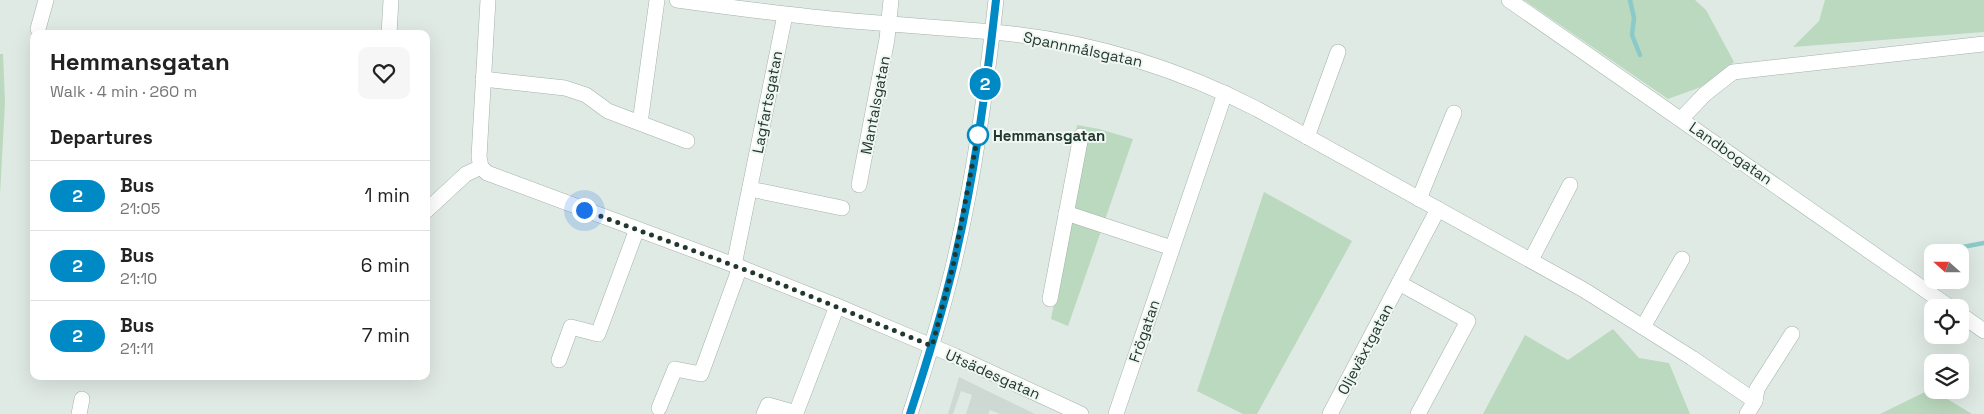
<!DOCTYPE html>
<meta charset="utf-8">
<style>
body{margin:0;font-family:"Space Grotesk",sans-serif;background:#f6f6f6;color:#222;height:100vh;display:flex;flex-direction:column;font-size:19px;white-space:nowrap}
*{box-sizing:border-box;margin:0}
p{font-size:16px;color:#767676}
.icon{flex:none;width:28px;height:28px;fill:none;stroke:currentColor;stroke-width:2;stroke-linecap:round;stroke-linejoin:round}
.map{position:relative;flex:1;overflow:hidden}
.panel{position:absolute;left:30px;top:30px;width:400px;height:350px;display:flex;flex-direction:column;background:#fff;border-radius:10px;box-shadow:0 5px 20px #0002}
.panel>*{flex:none}
.badge{padding:0 10px;border-radius:16px;font-size:18px;line-height:32px}
.needle{width:32px;rotate:291deg}
.tools{position:absolute;left:1924px;top:244px;display:grid;gap:10px}
.tools a{display:grid;place-items:center;width:45px;height:45px;border-radius:10px;background:#fff;box-shadow:0 5px 20px #0002;font-size:25px}
.you{position:absolute;width:25px;height:25px;margin:-12px;border:4px solid #fff;border-radius:50%;background:#1a73e8;box-shadow:0 0 0 8px #1a73e833}
.map>.badge{position:absolute;translate:-50% -50%;box-shadow:0 0 0 2px #fff}
h2{padding:0 20px;font-size:19px;line-height:45px}
.round{display:grid;place-items:center;flex:none;width:52px;height:52px;border-radius:10px;background:#f6f6f6}
.overview{display:flex;align-items:center;justify-content:space-between;height:85px;padding:0 20px}
h1{font-size:24px;font-weight:700;line-height:38px}
ul{padding:0;list-style:none}
li{display:flex;align-items:center;gap:15px;height:70px;padding:0 20px;border-top:1px solid #e0e0e0}
li div{flex:1}
li b{display:block;font-size:19px}
li em{font-style:normal}
li .badge{min-width:55px;font-weight:700;text-align:center}
.map>svg:first-child{display:block}
.built{fill:#ced9d3}
.green{fill:#bad9be}
.lines{fill:none;stroke-linecap:round;stroke-linejoin:round}
.stream{stroke:#8ccaca;stroke-width:4.5}
.street-casing{stroke:#a3b1aa;stroke-width:16}
.secondary-casing{stroke:#a0b4aa;stroke-width:16}
.street{stroke:#fff;stroke-width:15}
.secondary{stroke:#fff;stroke-width:15}
.line-casing{stroke:#fff;stroke-width:11}
.line{stroke:#008ac5;stroke-width:8}
.walk{stroke:#22382f;stroke-width:5;stroke-dasharray:0 9}
.stop-dot{fill:#fff;stroke:#008ac5;stroke-width:2.5}
.labels{text-anchor:middle;dominant-baseline:central;stroke-width:4;stroke-linejoin:round;paint-order:stroke}
.street-label{font-size:15px;fill:#22382f;stroke:#f0f7f2}
.stop-label{font-size:15px;font-weight:bold;fill:#22382f;stroke:#f0f7f2;text-anchor:start}
</style>
<div class="map">
<svg width="1984" height="414" viewBox="0 0 1984 414">
<rect width="100%" height="100%" fill="#e0eae4"/>
<polygon class="built" points="959,377 1035,414 1000,414 990,410 988,414 966,414 972,395 961,391 953,414 948,414"/>
<g class="green">
<polygon points="1524,0 1695,0 1706,10 1734,62 1709,84 1668,99"/>
<polygon points="1825,0 1984,0 1984,32 1793,47 1819,21"/>
<polygon points="0,54 3,54 5,102 0,195"/>
<polygon points="1077,125 1099,129 1133,139 1068,326 1051,319 1087,133 1076,131"/>
<polygon points="1264,192 1352,241 1257,414 1243,414 1197,391"/>
<polygon points="1613,329 1639,358 1669,363 1690,414 1483,414 1525,335 1568,360"/>
<polygon points="1931,389 1972,414 1880,414"/>
</g>
<g class="lines">
<g class="stream">
<polyline points="1630,0 1634,18 1632,35 1640,55"/>
<polyline points="1936,252 1984,243"/>
</g>
<defs>
<g id="street">
<polyline points="488,0 479,157 481,167 487,173 734,265 837,306 955,356 1081,414"/>
<path d="M677,0C735,8 794,16 853,21C900,25 947,28 993,32C1085,40 1175,67 1257,109L1584,290L1692,358L1755,401"/>
<polyline points="38,29 46,0"/>
<polyline points="389,34 391,0"/>
<polyline points="483,79 565,88 586,95 608,111 687,141"/>
<polyline points="1681,119 1705,94 1733,72 1984,44"/>
<polyline points="640,123 657,0"/>
<polyline points="1307,137 1338,52"/>
<polyline points="859,185 887,39 891,0"/>
<polyline points="750,189 842,208"/>
<polyline points="1419,199 1454,113"/>
<polyline points="426,211 466,174 481,167"/>
<polyline points="1066,213 1172,248"/>
<polyline points="1531,260 1570,185"/>
<polyline points="734,265 785,15"/>
<polyline points="1399,283 1468,321 1418,414"/>
<polyline points="1050,299 1081,136"/>
<polyline points="1643,327 1682,259"/>
<polyline points="559,360 571,327 598,334 637,229"/>
<polyline points="659,408 675,369 701,374 740,267"/>
<polyline points="79,414 82,399"/>
<polyline points="764,414 768,405 796,413 837,306"/>
<polyline points="1116,414 1225,93"/>
<polyline points="1330,414 1438,209"/>
<polyline points="1747,414 1755,401 1757,389 1792,334"/>
</g>
<g id="secondary">
<polyline points="1509,0 1951,308"/>
<polyline points="1960,314 1984,331"/>
<path d="M910,414C926,365 941,317 953,267C974,180 986,89 996,0"/>
</g>
</defs>
<use href="#street" class="street-casing"/>
<use href="#secondary" class="secondary-casing"/>
<use href="#street" class="street"/>
<use href="#secondary" class="secondary"/>
</g>
<g class="lines">
<defs>
<path id="line" d="M910,414C926,365 941,317 953,267C974,180 986,89 996,0"/>
</defs>
<use href="#line" class="line-casing"/>
<use href="#line" class="line"/>
<polyline class="walk" points="584,210 751,272 932,346 953,266 978,135"/>
</g>
<circle class="stop-dot" cx="978" cy="135" r="10"/>
<g class="labels">
<g class="street-label">
<text transform="translate(1083 49) rotate(12)">Spannmålsgatan</text>
<text transform="translate(767 102) rotate(-79)">Lagfartsgatan</text>
<text transform="translate(875 105) rotate(-79)">Mantalsgatan</text>
<text transform="translate(1731 153) rotate(35)">Landbogatan</text>
<text transform="translate(1144 331) rotate(-71)">Frögatan</text>
<text transform="translate(1365 349) rotate(-62)">Oljeväxtgatan</text>
<text transform="translate(993 374) rotate(24)">Utsädesgatan</text>
</g>
<g class="stop-label">
<text x="993" y="135">Hemmansgatan</text>
</g>
</g>
</svg>
<div class="tools">
<a><svg class="needle" viewBox="-14 -14 28 28"><path d="M0-13l5 13h-10z" fill="#e53935"/><path d="M0 13l5-13h-10z" fill="#767676"/></svg></a>
<a><svg class="icon" aria-label="locate" viewBox="0 0 24 24"><circle cx="12" cy="12" r="6"/><path d="M12 2v4M12 18v4M2 12h4M18 12h4"/></svg></a>
<a><svg class="icon" aria-label="layers" viewBox="0 0 24 24"><path d="M12 4l9 5-9 5-9-5zM3 14l9 5 9-5"/></svg></a>
</div>
<div class="you" style="left:584px;top:210px"></div>
<b class="badge" style="left:985px;top:84px;background:#008ac5;color:#fff">2</b>
<section class="panel">
<div class="overview"><div><h1>Hemmansgatan</h1><p>Walk · 4 min · 260 m</p></div><a class="round"><svg class="icon" aria-label="heart" viewBox="0 0 24 24"><path d="M12 20l-8-8c-3-5 5-10 8-4 3-6 11-1 8 4z"/></svg></a></div>
<h2>Departures</h2>
<ul>
<li><span class="badge" style="background:#008ac5;color:#fff">2</span><div><b>Bus</b><p>21:05</p></div><em>1 min</em></li>
<li><span class="badge" style="background:#008ac5;color:#fff">2</span><div><b>Bus</b><p>21:10</p></div><em>6 min</em></li>
<li><span class="badge" style="background:#008ac5;color:#fff">2</span><div><b>Bus</b><p>21:11</p></div><em>7 min</em></li>
</ul>
</section>
</div>
